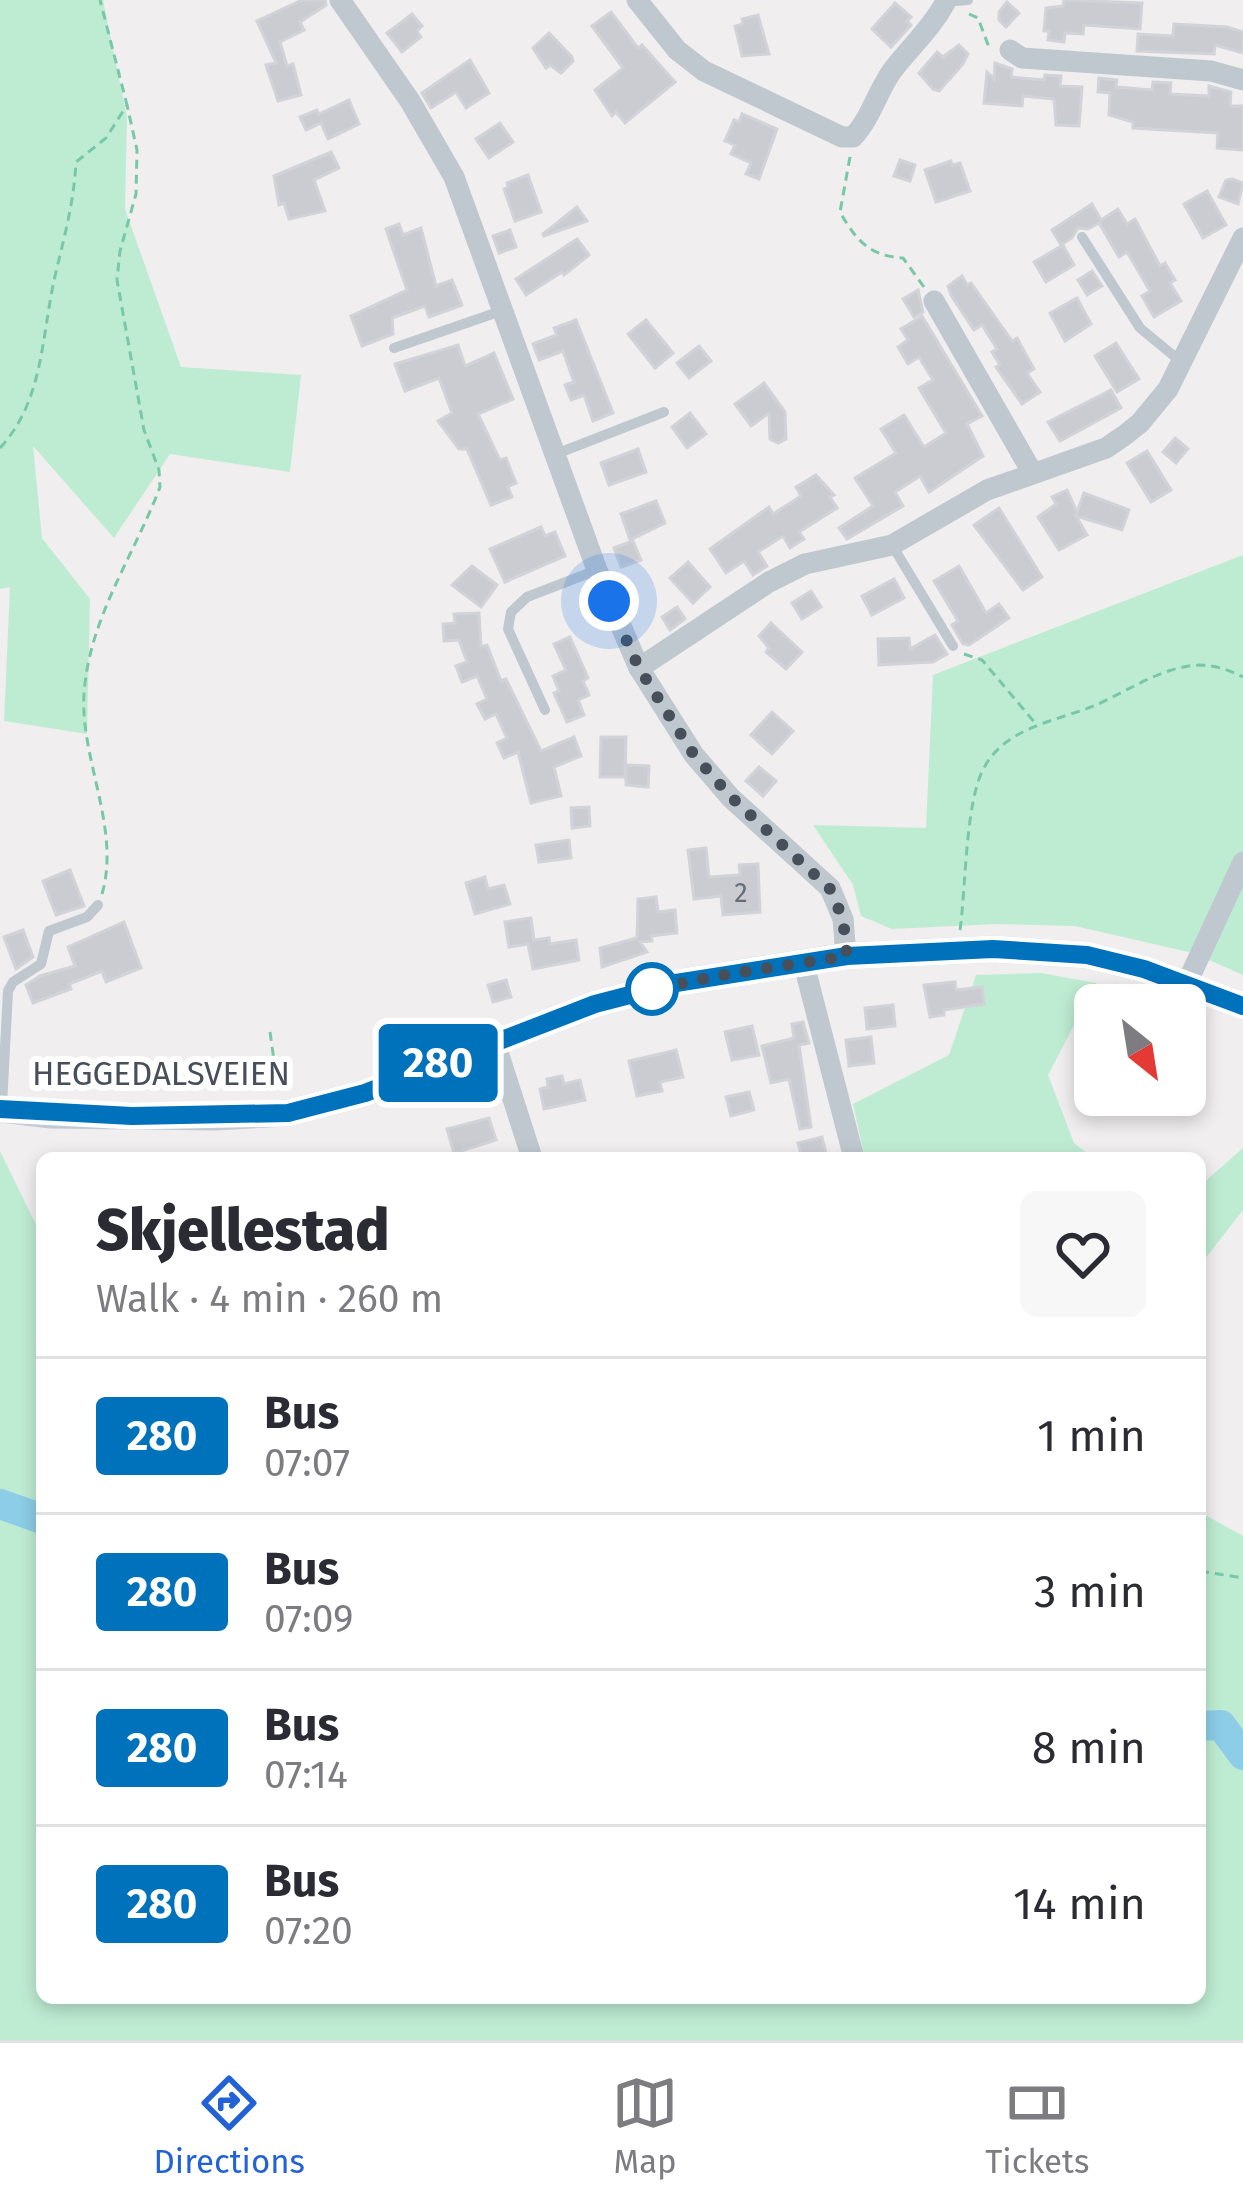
<!DOCTYPE html>
<meta charset="utf-8">
<style>
body{margin:0;font-family:"Fira Sans",sans-serif;background:#f7f7f7;color:#2b2b33;height:100vh;display:flex;flex-direction:column;font-size:45px;white-space:nowrap}
*{box-sizing:border-box;margin:0}
p{font-size:39px;color:#7c7c81}
.icon{flex:none;width:66px;height:66px;fill:none;stroke:currentColor;stroke-width:2;stroke-linecap:round;stroke-linejoin:round}
.map{position:relative;flex:1;overflow:hidden}
.sheet{position:absolute;left:36px;top:1152px;width:1170px;height:852px;display:flex;flex-direction:column;background:#fff;border-radius:18px;box-shadow:0 6px 18px #0003}
.sheet>*{flex:none}
.badge{padding:0 24px;border-radius:9px;font-size:42px;line-height:78px}
.needle{width:78px;rotate:150deg}
.buttons{position:absolute;left:1074px;top:984px;display:grid;gap:24px}
.buttons a{display:grid;place-items:center;width:132px;height:132px;border-radius:18px;background:#fff;box-shadow:0 6px 18px #0003;font-size:60px}
.you{position:absolute;width:60px;height:60px;margin:-30px;border:9px solid #fff;border-radius:50%;background:#1a73e8;box-shadow:0 0 0 18px #1a73e833}
.map>.badge{position:absolute;translate:-50% -50%;box-shadow:0 0 0 6px #fff}
.round{display:grid;place-items:center;flex:none;width:126px;height:126px;border-radius:18px;background:#f7f7f7}
.overview{display:flex;align-items:center;justify-content:space-between;height:204px;padding:0 60px}
h1{font-size:57px;font-weight:800;line-height:90px}
ul{padding:0;list-style:none}
li{display:flex;align-items:center;gap:36px;height:156px;padding:0 60px;border-top:3px solid #e1e1e2}
li div{flex:1}
li b{display:block;font-size:45px}
li em{font-style:normal}
li .badge{min-width:132px;font-weight:700;text-align:center}
.dock{display:flex;justify-content:space-around;align-items:center;height:168px;border-top:3px solid #e1e1e2;background:#fff;font-size:33px;color:#7c7c81}
.dock a{display:grid;justify-items:center;gap:6px}
.dock .current{color:#2362d5}
.map>svg:first-child{display:block}
.green{fill:#beecd3}
.lines{fill:none;stroke-linecap:round;stroke-linejoin:round}
.river{stroke:#8dcde7;stroke-width:30}
.building{fill:#cbccd2;stroke:#d2d3d9;stroke-width:3}
.path{stroke:#78c8a7;stroke-width:3;stroke-dasharray:9 6;stroke-linecap:butt}
.lane{stroke:#bfc7cf;stroke-width:10}
.street{stroke:#bfc7cf;stroke-width:21}
.secondary{stroke:#c1c9d6;stroke-width:27}
.line-casing{stroke:#fff;stroke-width:27}
.line{stroke:#0072bc;stroke-width:18}
.walk{stroke:#474f5a;stroke-width:12;stroke-dasharray:0 21.6}
.stop-dot{fill:#fff;stroke:#0072bc;stroke-width:6}
.labels{text-anchor:middle;dominant-baseline:central;stroke-width:12;stroke-linejoin:round;paint-order:stroke}
.number-label{font-size:27px;fill:#686e78}
.street-label{font-size:33px;fill:#474f5a;stroke:#fff}
</style>
<div class="map">
<svg width="1243" height="2040" viewBox="0 0 1243 2040">
<rect width="100%" height="100%" fill="#f0eeee"/>
<g class="green">
<polygon points="0,0 103,0 127,117 125,209 181,367 301,375 290,472 170,454 114,538 33,446 42,538 90,599 87,734 4,721 10,587 0,589"/>
<polygon points="1243,555 1243,975 1193,953 1075,926 997,924 892,929 861,916 853,885 813,825 926,828 933,675"/>
<polygon points="1041,973 1096,983 1048,1075 1074,1143 1093,1158 865,1158 853,1104 949,1055 976,975"/>
<polygon points="1243,1148 1243,1210 1200,1265 1200,1186"/>
<polygon points="0,1151 42,1237 42,1998 1200,1998 1200,1512 1243,1536 1243,2040 0,2040"/>
</g>
<g class="lines">
<g class="river">
<polyline points="0,1504 42,1519"/>
<polyline points="1200,1726 1221,1725 1243,1755"/>
</g>
</g>
<g class="building">
<polygon points="302,0 325,0 326,5 300,22 304,30 280,42 287,66 293,64 301,95 278,101 266,65 276,63 257,21"/>
<polygon points="1064,0 1142,3 1140,29 1084,25 1083,34 1065,33 1064,42 1048,40 1049,31 1044,31 1046,8 1063,6"/>
<polygon points="1007,2 1019,13 1006,27 999,20 999,12"/>
<polygon points="895,3 911,17 907,21 911,25 891,47 872,29"/>
<polygon points="611,12 638,48 642,45 675,82 625,123 616,112 612,116 595,90 623,68 592,26"/>
<polygon points="412,14 422,26 417,31 421,37 402,52 387,33"/>
<polygon points="758,15 769,54 742,56 735,26 743,24 742,19"/>
<polygon points="1174,24 1227,27 1243,32 1243,53 1215,45 1214,54 1137,51 1138,34 1173,36"/>
<polygon points="549,33 572,57 573,61 561,73 550,65 546,68 533,48"/>
<polygon points="959,45 968,54 963,64 939,91 933,89 919,73 937,52 943,57"/>
<polygon points="470,60 489,93 466,108 456,92 431,108 422,93"/>
<polygon points="995,63 1012,69 1011,77 1044,80 1045,75 1061,76 1060,86 1082,87 1079,126 1056,125 1054,99 1023,96 1022,106 984,103 987,72 994,79"/>
<polygon points="1099,78 1117,80 1116,87 1152,90 1153,82 1171,83 1170,94 1209,96 1209,86 1231,92 1230,106 1243,106 1243,150 1217,148 1218,133 1133,128 1133,122 1109,115 1110,93 1098,92"/>
<polygon points="349,100 359,124 328,139 321,123 306,130 300,117 317,110 319,114"/>
<polygon points="742,114 777,129 759,179 746,174 751,163 731,154 735,145 725,141 734,120 739,122"/>
<polygon points="500,123 513,142 489,158 476,139"/>
<polygon points="331,152 339,168 314,180 325,211 289,219 284,203 279,205 274,176"/>
<polygon points="900,160 915,165 910,181 894,176"/>
<polygon points="951,161 952,165 960,163 970,191 936,202 925,170"/>
<polygon points="528,175 541,212 515,221 504,189 508,187 507,183"/>
<polygon points="1232,179 1243,183 1238,204 1219,197 1226,180"/>
<polygon points="1207,191 1226,225 1203,238 1184,204"/>
<polygon points="1092,204 1101,220 1118,209 1127,224 1135,219 1160,266 1165,263 1175,280 1170,283 1181,301 1154,317 1142,296 1150,291 1127,252 1119,257 1099,223 1088,229 1078,228 1072,238 1061,245 1052,230"/>
<polygon points="577,207 587,221 544,236 543,234"/>
<polygon points="399,224 403,235 421,228 436,286 452,280 462,305 429,317 425,306 392,318 393,334 362,346 351,316 407,290 386,229"/>
<polygon points="510,230 516,247 499,253 493,236"/>
<polygon points="577,239 589,255 564,275 562,272 526,295 516,279"/>
<polygon points="1063,245 1074,265 1046,282 1034,262"/>
<polygon points="1092,271 1102,286 1087,295 1078,280"/>
<polygon points="962,276 967,285 971,283 1012,341 1017,338 1034,369 1027,373 1040,392 1022,404 996,367 1000,365 992,352 997,349 982,325 974,330 951,295 948,286"/>
<polygon points="918,290 923,312 914,317 903,299"/>
<polygon points="1077,298 1091,324 1065,341 1050,313"/>
<polygon points="922,316 982,416 967,424 983,456 929,492 920,476 895,492 903,506 847,539 839,528 873,506 855,478 896,453 881,429 904,415 924,447 946,433 919,388 933,380 919,357 908,364 898,347 908,340 901,329"/>
<polygon points="576,320 613,413 593,421 584,395 571,400 565,385 574,382 563,351 539,360 533,344 557,335 554,328"/>
<polygon points="646,320 673,353 655,368 628,334"/>
<polygon points="1116,343 1139,379 1117,392 1095,356"/>
<polygon points="458,345 465,366 494,353 513,399 478,414 500,460 506,458 516,483 508,487 512,497 491,505 467,449 459,449 438,421 452,413 439,378 405,391 395,364"/>
<polygon points="699,346 711,361 689,378 677,363"/>
<polygon points="764,383 785,412 786,439 778,443 770,439 769,413 751,426 735,404"/>
<polygon points="1111,390 1121,408 1060,441 1048,422"/>
<polygon points="690,413 706,434 687,448 672,427"/>
<polygon points="1175,438 1188,449 1176,463 1163,452"/>
<polygon points="638,449 646,472 609,485 601,463"/>
<polygon points="1147,451 1171,490 1151,502 1127,463"/>
<polygon points="816,475 834,495 830,497 837,508 799,532 804,539 790,548 783,536 758,552 767,566 753,575 744,561 726,573 710,549 769,507 773,514 801,496 796,487"/>
<polygon points="1067,490 1077,512 1084,493 1129,510 1122,530 1076,516 1087,535 1059,550 1038,517 1056,504 1052,497"/>
<polygon points="656,501 665,523 630,540 621,514"/>
<polygon points="999,508 1042,577 1023,590 974,525"/>
<polygon points="541,527 545,536 555,532 565,556 505,582 490,549"/>
<polygon points="633,541 641,560 621,567 614,548"/>
<polygon points="688,562 710,587 693,603 670,578"/>
<polygon points="472,566 497,585 481,607 452,585"/>
<polygon points="959,566 986,613 999,604 1009,618 969,645 963,644 952,625 958,621 934,581"/>
<polygon points="894,579 904,598 872,615 862,596"/>
<polygon points="811,591 821,607 802,619 792,603"/>
<polygon points="677,607 685,619 670,630 662,617"/>
<polygon points="479,613 481,647 487,645 501,681 506,679 541,751 574,737 581,756 554,767 561,796 531,803 518,752 504,758 497,743 507,738 496,714 485,719 477,704 487,699 477,676 462,682 456,666 467,662 459,640 444,641 443,624 455,623 454,614"/>
<polygon points="771,623 802,652 786,669 766,652 769,648 759,636"/>
<polygon points="935,635 947,654 933,662 879,665 878,639 909,638 910,649"/>
<polygon points="570,637 588,678 583,681 589,695 578,700 584,715 567,722 554,693 559,691 553,676 566,670 554,644"/>
<polygon points="772,712 793,731 772,754 751,735"/>
<polygon points="601,737 626,737 625,777 600,777"/>
<polygon points="626,765 649,766 648,787 626,785"/>
<polygon points="759,767 776,781 763,796 746,781"/>
<polygon points="589,807 590,826 572,828 571,808"/>
<polygon points="569,840 571,858 539,862 536,845"/>
<polygon points="706,848 709,877 740,875 739,865 758,864 760,912 723,915 721,896 694,899 688,850"/>
<polygon points="70,870 84,906 56,915 43,881"/>
<polygon points="485,877 488,889 504,885 510,904 475,914 466,883"/>
<polygon points="656,897 658,912 675,910 677,933 651,936 652,941 640,942 647,952 602,967 600,948 637,938 638,899"/>
<polygon points="531,918 534,940 549,938 550,944 576,940 579,960 533,969 528,944 509,947 505,922"/>
<polygon points="124,922 141,968 106,982 102,971 69,984 71,989 33,1003 26,985 40,976 75,966 68,947"/>
<polygon points="23,930 33,957 16,969 4,937"/>
<polygon points="506,980 511,997 493,1002 488,985"/>
<polygon points="955,982 956,990 982,987 984,1004 944,1010 944,1015 930,1017 924,985"/>
<polygon points="893,1005 895,1026 867,1029 865,1008"/>
<polygon points="803,1022 809,1043 799,1045 811,1127 800,1129 789,1079 771,1083 762,1046 794,1038 792,1024"/>
<polygon points="752,1026 759,1055 732,1060 725,1032"/>
<polygon points="871,1037 874,1063 849,1066 846,1040"/>
<polygon points="676,1050 683,1077 660,1082 662,1091 637,1096 629,1061"/>
<polygon points="562,1076 564,1084 580,1080 585,1100 544,1109 540,1089 548,1087 547,1079"/>
<polygon points="749,1092 754,1110 731,1116 726,1097"/>
<polygon points="489,1118 496,1140 454,1153 447,1129"/>
<polygon points="822,1137 827,1158 802,1158 798,1143"/>
</g>
<g class="lines">
<g class="path">
<polyline points="969,14 978,18 990,50"/>
<path d="M850,157L840,212C856,240 869,256 903,258L924,287"/>
<path d="M0,448C45,399 41,334 56,272C65,234 74,201 76,162L106,138L127,105L100,0"/>
<polyline points="964,654 982,660 1036,724"/>
<path d="M102,894C121,829 80,759 84,694C89,618 134,556 160,487L159,470L144,430L117,280L120,251L136,194L137,150L127,105"/>
<path d="M960,930C966,889 965,799 985,766C1008,726 1058,721 1096,705C1130,690 1161,667 1199,665C1216,665 1228,670 1243,677"/>
<polyline points="270,1032 278,1089"/>
<polyline points="1200,1571 1243,1578"/>
</g>
<g class="lane">
<polyline points="944,2 968,0"/>
<polyline points="1082,237 1140,328 1180,361"/>
<polyline points="394,348 501,311"/>
<polyline points="556,454 664,412"/>
<polyline points="892,545 953,646"/>
<polyline points="545,710 508,629 511,612 527,597 597,570"/>
<polyline points="2,1106 8,991 13,982 41,964 49,931 87,917 98,905"/>
</g>
<g class="street">
<polyline points="340,0 410,101 454,177 597,570 639,668 694,755 731,798 830,888 843,919 846,956"/>
<path d="M637,0L677,50L704,71L842,137H853C871,118 877,92 892,71C910,47 931,29 945,3"/>
<polyline points="1010,50 1022,58 1211,71 1243,80"/>
<polyline points="934,301 1032,472"/>
<polyline points="639,668 769,582 805,564 892,545 987,490 1106,448 1125,435 1140,423 1168,389 1243,238"/>
<polyline points="803,961 854,1158"/>
<polyline points="1186,985 1243,862"/>
<polyline points="494,1040 532,1158"/>
</g>
<polyline class="secondary" points="0,1109 51,1115 214,1117 288,1113 365,1093 595,1004 676,983 846,956 993,949 1087,955 1144,969 1243,1006"/>
</g>
<g class="lines">
<defs>
<polyline id="line" points="0,1109 132,1116 288,1113 365,1093 595,1004 676,983 847,956 993,949 1087,955 1144,969 1243,1006"/>
</defs>
<use href="#line" class="line-casing"/>
<use href="#line" class="line"/>
<polyline class="walk" points="609,601 639,668 694,755 731,797 830,889 843,919 847,956 717,976 636,993 652,989"/>
</g>
<circle class="stop-dot" cx="652" cy="989" r="24"/>
<g class="labels">
<g class="number-label">
<text x="741" y="893">2</text>
</g>
<g class="street-label">
<text x="161" y="1074">HEGGEDALSVEIEN</text>
</g>
</g>
</svg>
<div class="buttons">
<a><svg class="needle" viewBox="-14 -14 28 28"><path d="M0-13l5 13h-10z" fill="#e53935"/><path d="M0 13l5-13h-10z" fill="#7c7c81"/></svg></a>
</div>
<div class="you" style="left:609px;top:601px"></div>
<b class="badge" style="left:438px;top:1063px;background:#0072bc;color:#fff">280</b>
<section class="sheet">
<div class="overview"><div><h1>Skjellestad</h1><p>Walk · 4 min · 260 m</p></div><a class="round"><svg class="icon" aria-label="heart" viewBox="0 0 24 24"><path d="M12 20l-8-8c-3-5 5-10 8-4 3-6 11-1 8 4z"/></svg></a></div>
<ul>
<li><span class="badge" style="background:#0072bc;color:#fff">280</span><div><b>Bus</b><p>07:07</p></div><em>1 min</em></li>
<li><span class="badge" style="background:#0072bc;color:#fff">280</span><div><b>Bus</b><p>07:09</p></div><em>3 min</em></li>
<li><span class="badge" style="background:#0072bc;color:#fff">280</span><div><b>Bus</b><p>07:14</p></div><em>8 min</em></li>
<li><span class="badge" style="background:#0072bc;color:#fff">280</span><div><b>Bus</b><p>07:20</p></div><em>14 min</em></li>
</ul>
</section>
</div>
<nav class="dock">
<a class="current"><svg class="icon" aria-label="directions" viewBox="0 0 24 24"><path d="M12 3l9 9-9 9-9-9zM9 14v-3h6M13 9l2 2-2 2"/></svg>Directions</a>
<a><svg class="icon" aria-label="map" viewBox="0 0 24 24"><path d="M3 6l6-2 6 2 6-2v14l-6 2-6-2-6 2zM9 4v14M15 6v14"/></svg>Map</a>
<a><svg class="icon" aria-label="tickets" viewBox="0 0 24 24"><path d="M3 7h18v10H3zM15 7v10"/></svg>Tickets</a>
</nav>
